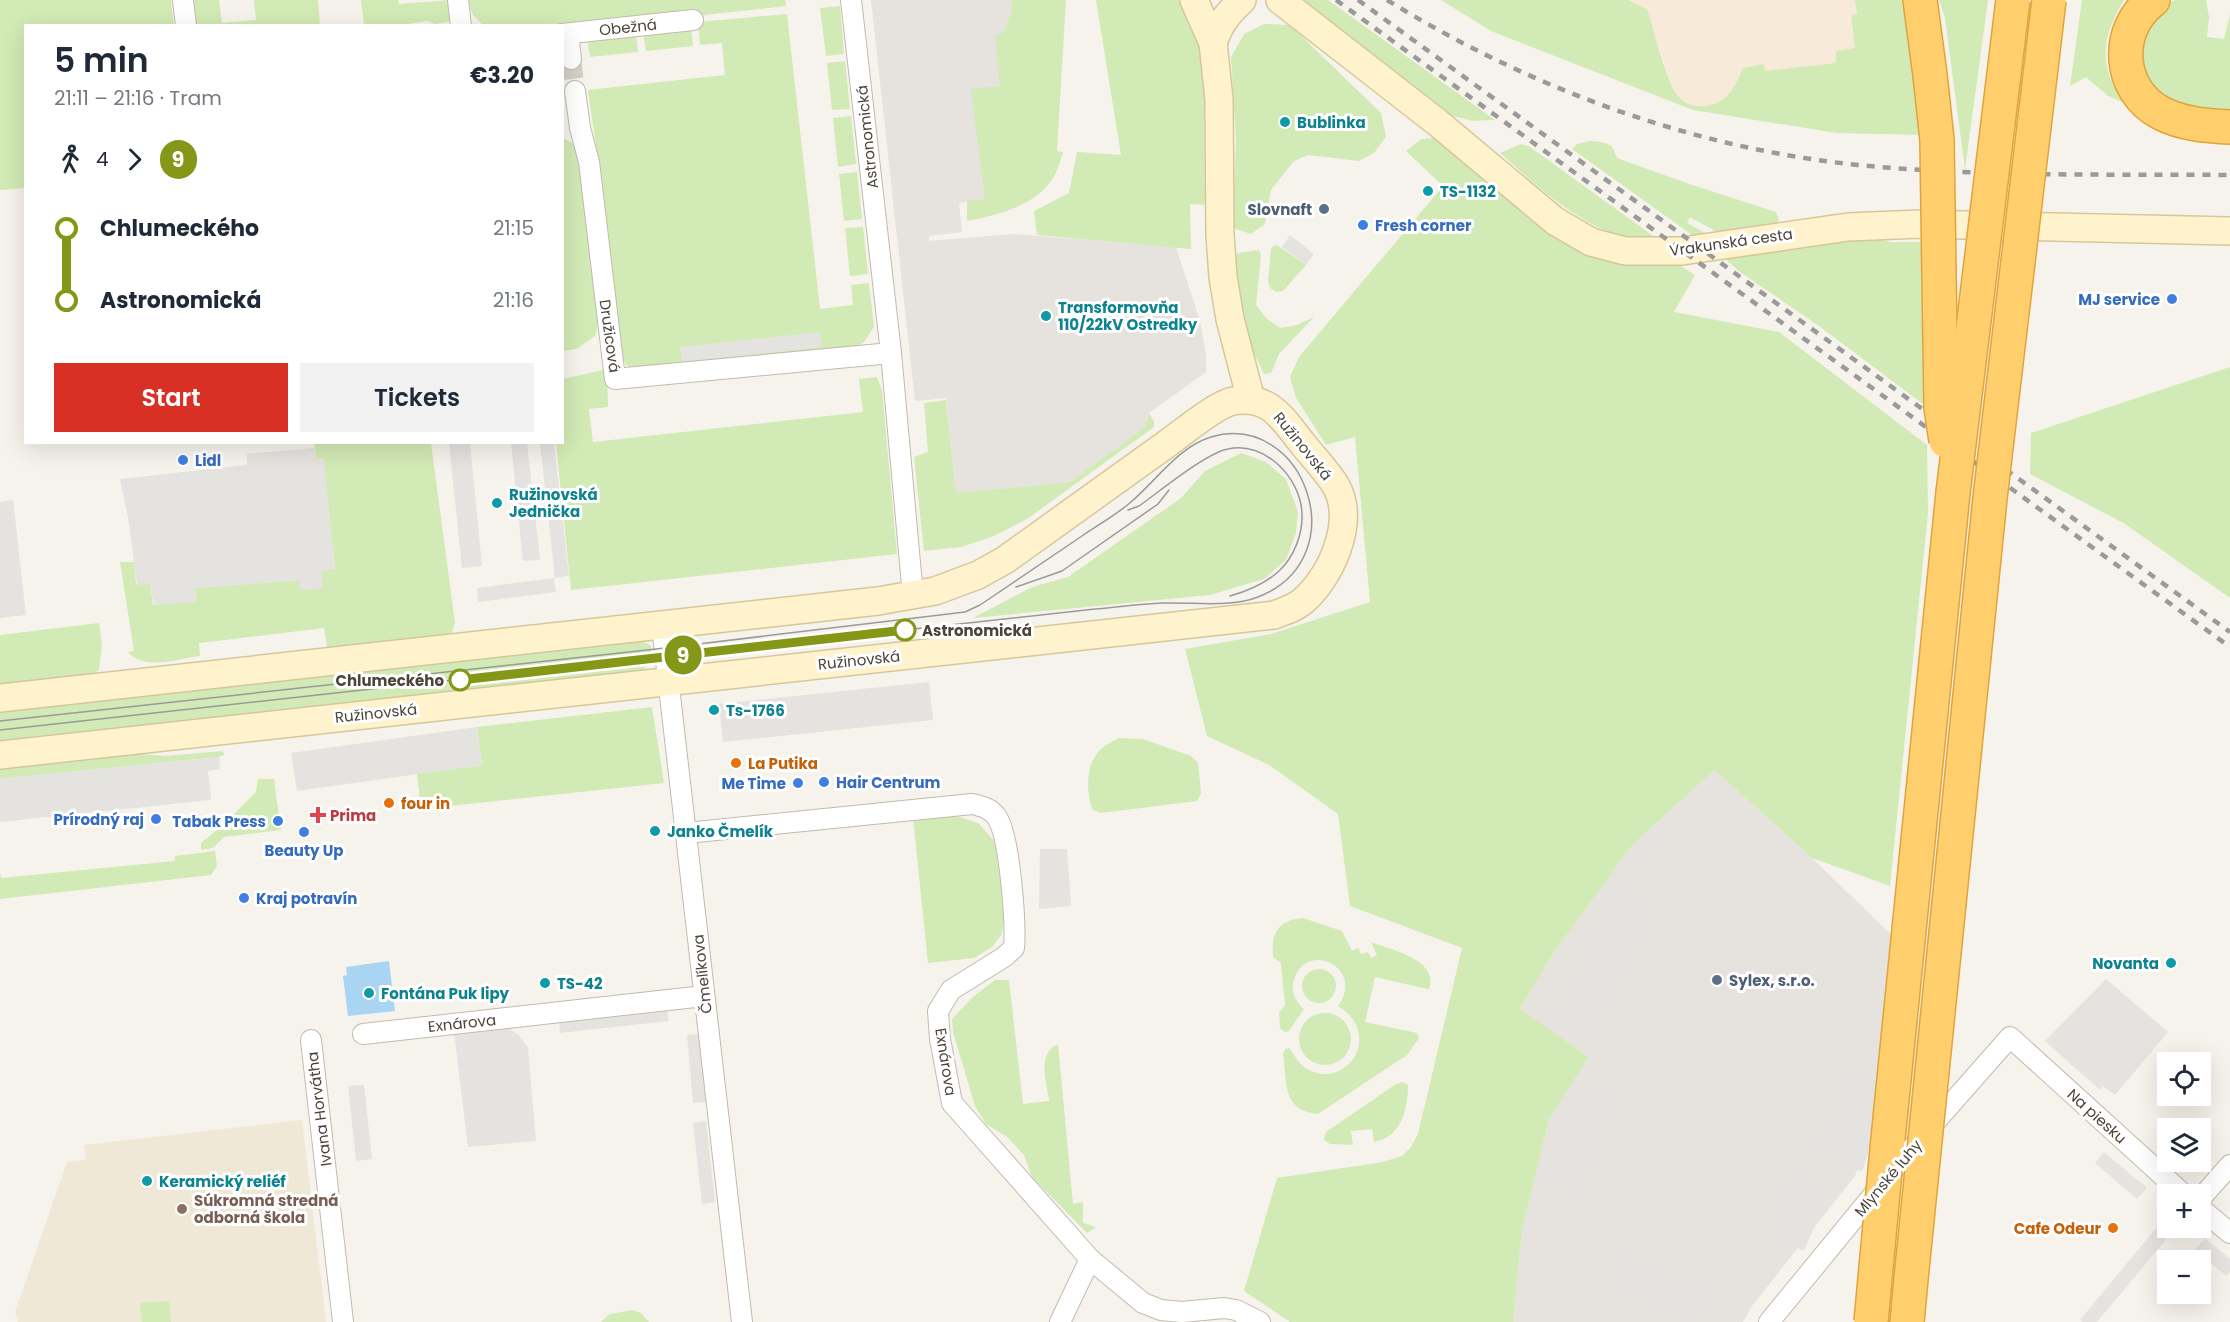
<!DOCTYPE html>
<meta charset="utf-8">
<style>
body{margin:0;font-family:Poppins,sans-serif;background:#f2f2f3;color:#1f2937;height:100vh;display:flex;flex-direction:column;font-size:22px;white-space:nowrap}
*{box-sizing:border-box;margin:0}
p{font-size:20px;color:#747a83}
.icon{flex:none;width:33px;height:33px;fill:none;stroke:currentColor;stroke-width:2;stroke-linecap:round;stroke-linejoin:round}
.map{position:relative;flex:1;overflow:hidden}
.sheet{position:absolute;left:24px;top:24px;width:540px;height:420px;display:flex;flex-direction:column;background:#fff;border-radius:0px;box-shadow:0 6px 24px #0002}
.sheet>*{flex:none}
.badge{padding:0 12px;border-radius:20px;font-size:21px;line-height:39px}
.fabs{position:absolute;left:2157px;top:1052px;display:grid;gap:12px}
.fabs a{display:grid;place-items:center;width:54px;height:54px;border-radius:0px;background:#fff;box-shadow:0 6px 24px #0002;font-size:30px}
.map>.badge{position:absolute;translate:-50% -50%;box-shadow:0 0 0 3px #fff}
.legs{display:flex;align-items:center;gap:9px;height:66px;padding:0 30px;font-size:20px}
.legs p{margin-inline-start:auto}
.summary{display:flex;align-items:center;justify-content:space-between;height:102px;padding:0 30px}
h1{font-size:33px;font-weight:600;line-height:45px}
.action{display:flex;gap:12px;margin-top:auto;padding:12px 30px}
.action a{flex:1;height:69px;border-radius:0px;background:#d93025;color:#fff;font-size:24px;font-weight:600;line-height:69px;text-align:center}
.action a+a{background:#f2f2f3;color:#1f2937}
ul{padding:0 30px;list-style:none}
li{display:flex;align-items:center;gap:21px;height:72px;font-size:22px}
li i{display:grid;place-items:center;width:9px;height:100%;margin:0 8px;background:currentColor}
li i::after{content:'';width:15px;height:15px;margin:-8px;border:4px solid;border-radius:50%;background:#fff}
li p{margin-inline-start:auto}
li:first-child i{background:linear-gradient(#0000 50%,currentColor 0)}
li:last-child i{background:linear-gradient(currentColor 50%,#0000 0)}
.map>svg:first-child{display:block}
.commercial{fill:#f7ead8}
.industrial{fill:#e6e2dd}
.education{fill:#efe8d6}
.green{fill:#d2eab5}
.parking{fill:#e5e3e0}
.water{fill:#a9d4f2}
.lines{fill:none;stroke-linecap:round;stroke-linejoin:round}
.street-tunnel{stroke:#d4d0c8;stroke-width:20;stroke-dasharray:20 10;stroke-linecap:butt}
.street-casing{stroke:#c2bbae;stroke-width:22}
.secondary-casing{stroke:#d6c79b;stroke-width:30}
.highway-casing{stroke:#e0a43c;stroke-width:36}
.street{stroke:#fff;stroke-width:20}
.secondary{stroke:#fff3cd;stroke-width:27}
.highway{stroke:#ffcf6e;stroke-width:33}
.tram{stroke:#9a9a9a;stroke-width:1.5}
.rail{stroke:#9a9a9a;stroke-width:4.5;stroke-dasharray:8 8;stroke-linecap:butt}
.highway-bridge-casing{stroke:#e0a43c;stroke-width:36;stroke-linecap:butt}
.highway-bridge{stroke:#ffcf6e;stroke-width:33}
.line-1-casing{stroke:#fff;stroke-width:14}
.line-1{stroke:#849717;stroke-width:9}
.culture-dot{fill:#0f9aa8;stroke:#fff;stroke-width:2}
.service-dot{fill:#5c6f8a;stroke:#fff;stroke-width:2}
.shop-dot{fill:#3f7fe0;stroke:#fff;stroke-width:2}
.stop-1-dot{fill:#fff;stroke:#849717;stroke-width:3}
.food-dot{fill:#e8710a;stroke:#fff;stroke-width:2}
.health-dot{fill:#e0444e;stroke:#fff;stroke-width:2}
.education-dot{fill:#8d6e63;stroke:#fff;stroke-width:2}
.labels{text-anchor:middle;dominant-baseline:central;stroke-width:6;stroke-linejoin:round;paint-order:stroke}
.street-label{font-size:15px;fill:#4b4439;stroke:#fff}
.culture-label{font-size:15px;font-weight:bold;fill:#0d838f;stroke:#fff;text-anchor:start}
.service-label{font-size:15px;font-weight:bold;fill:#4e5e75;stroke:#fff;text-anchor:end}
.shop-label{font-size:15px;font-weight:bold;fill:#366cbe;stroke:#fff;text-anchor:start}
.stop-label{font-size:15px;font-weight:bold;fill:#4b4439;stroke:#fff;text-anchor:start}
.food-label{font-size:15px;font-weight:bold;fill:#c56008;stroke:#fff;text-anchor:start}
.health-label{font-size:15px;font-weight:bold;fill:#be3a42;stroke:#fff;text-anchor:start}
.education-label{font-size:15px;font-weight:bold;fill:#785e54;stroke:#fff;text-anchor:start}
</style>
<div class="map">
<svg width="2230" height="1322" viewBox="0 0 2230 1322">
<rect width="100%" height="100%" fill="#f6f3ec"/>
<polygon class="commercial" points="1628,0 1855,0 1857,14 1851,16 1855,48 1837,63 1765,71 1751,66 1744,68 1729,96 1718,104 1701,108 1679,98 1671,85 1647,9"/>
<g class="industrial">
<polygon points="871,0 1011,0 1012,10 1003,33 1000,86 985,199 959,203 962,232 929,236 929,241 1013,234 1176,247 1200,321 1206,354 1206,372 1149,413 1145,427 1070,482 956,493 946,398 915,401"/>
<polygon points="1715,770 1812,858 1899,942 1887,1079 1855,1176 1752,1306 1743,1322 1513,1322 1522,1230 1549,1119 1589,1057 1520,1009 1555,951 1633,844"/>
</g>
<polygon class="education" points="302,1120 326,1322 18,1322 15,1312 67,1162 86,1160 84,1145"/>
<g class="green">
<polygon points="0,0 171,0 174,25 26,26 25,188 0,190"/>
<polygon points="189,0 219,0 222,23 256,20 254,0 318,0 320,25 192,25"/>
<polygon points="361,0 398,0 399,4 452,0 452,21 435,24 428,21 401,25 364,25"/>
<polygon points="467,0 785,0 786,6 604,26 484,26 473,15"/>
<path d="M1011,0H1066L1057,151L1063,152C1060,160 1058,171 1053,178C1036,206 997,215 967,221V201L985,199L971,89L1000,86L995,35L1003,33L1012,10Z"/>
<polygon points="1096,0 1189,0 1204,71 1205,205 1190,204 1191,249 1037,235 1034,211 1069,193 1077,152 1121,155"/>
<polygon points="1300,0 1328,0 1495,120 1473,121 1452,116"/>
<path d="M1441,0H1628L1647,9C1654,29 1666,82 1678,96C1684,104 1698,108 1707,106C1728,102 1735,87 1743,68L1764,64L1765,71L1836,63V51L1855,48L1851,15L1857,14L1855,0H1907L1925,135L1837,133L1693,110L1491,31Z"/>
<polygon points="1939,0 1988,0 1965,170 1945,18"/>
<path d="M2082,0H2124C2101,38 2099,63 2122,102L2108,96L2086,77L2070,86Z"/>
<polygon points="2176,0 2206,0 2209,17 2207,37 2224,39 2230,14 2230,116 2204,114 2152,93 2134,50 2163,5"/>
<polygon points="840,6 844,54 826,56 820,8"/>
<polygon points="787,14 820,309 853,305 851,285 869,283 874,327 864,342 844,353 648,373 626,365 615,344 597,183 597,153 588,90 725,75 722,43 700,45 698,22"/>
<polygon points="1264,24 1290,25 1381,113 1386,137 1374,153 1359,161 1308,155 1294,161 1271,190 1265,224 1251,234 1233,228 1236,138 1231,57 1244,34"/>
<polygon points="691,27 693,46 646,51 643,33"/>
<polygon points="636,33 638,52 590,57 587,38"/>
<polygon points="845,61 850,109 832,110 827,63"/>
<polygon points="851,116 856,164 838,167 833,118"/>
<polygon points="562,137 575,145 584,162 601,315 595,336 576,349 563,351"/>
<polygon points="1437,138 1602,258 1647,265 1676,263 1695,275 1674,312 1779,332 1927,445 1928,513 1890,886 1812,858 1715,770 1633,844 1555,951 1520,1009 1589,1057 1549,1119 1522,1230 1513,1322 1290,1322 1244,1291 1277,1178 1383,1162 1402,1156 1411,1147 1418,1134 1462,948 1350,906 1338,814 1269,765 1207,736 1185,649 1271,634 1370,602 1355,437 1326,445 1296,398 1290,377 1299,357 1443,186 1406,151 1421,139"/>
<polygon points="1590,141 1602,142 1612,146 1617,158 1692,185 1776,212 1779,220 1775,225 1722,235 1690,217 1687,223 1712,237 1695,237 1572,149 1577,144"/>
<path d="M1521,144L1530,147L1656,238C1648,238 1640,239 1633,238C1588,234 1532,182 1500,153Z"/>
<polygon points="857,172 862,219 844,221 839,174"/>
<polygon points="863,227 868,274 850,276 845,228"/>
<polygon points="1874,238 1890,242 1928,242 1931,410 1819,326 1740,272 1723,257 1833,240"/>
<polygon points="1277,245 1306,265 1283,291 1276,292 1270,288 1268,281 1271,249 1273,246"/>
<polygon points="1259,250 1261,254 1256,305 1267,319 1280,328 1297,325 1314,317 1279,354 1271,373 1264,374 1252,349 1240,318 1233,258 1238,253"/>
<polygon points="2230,367 2230,598 2125,524 2030,474 2031,433"/>
<polygon points="607,369 608,407 589,409 593,442 863,412 859,379 877,377 882,390 897,554 571,590 556,443 562,442 563,379"/>
<polygon points="946,400 956,493 1070,482 1145,427 1149,413 1154,421 1154,427 1027,519 994,536 961,547 924,551 914,457 928,452 924,403"/>
<path d="M314,443H431L455,623L450,639L328,653L324,628L199,643L200,656C178,659 143,671 128,652L134,651L120,562H134L136,584L150,583L153,605L196,601L195,588L299,580L322,588V570L335,569L323,459L316,460Z"/>
<polygon points="1241,453 1266,462 1286,479 1298,512 1296,533 1286,560 1264,579 1210,595 973,618 1032,587 1068,577 1181,498 1205,471"/>
<polygon points="99,623 102,645 99,670 81,680 0,689 0,635"/>
<polygon points="638,638 651,646 652,660 640,673 0,744 0,709"/>
<polygon points="652,707 664,783 421,809 417,774 482,765 477,727"/>
<path d="M1119,738L1143,739L1191,756L1198,763L1201,793L1197,801L1101,813L1093,810C1086,795 1086,769 1096,755C1102,746 1110,743 1119,738Z"/>
<polygon points="223,751 224,755 219,757 0,779 0,765 118,752 165,756"/>
<polygon points="258,779 274,779 281,830 224,837 213,848 201,850 201,843 224,824 256,792"/>
<polygon points="953,815 978,823 995,842 1005,913 1002,934 992,947 974,958 928,963 913,818"/>
<polygon points="215,851 217,866 211,875 0,899 0,872 1,878 175,861 175,856"/>
<path d="M1303,918L1342,931L1352,951L1358,948L1361,954L1368,952L1371,958L1377,955L1371,942C1391,950 1439,959 1429,989H1427L1375,977L1365,1022L1417,1033L1419,1038L1407,1055L1318,1114C1282,1111 1287,1082 1283,1054L1285,1049L1289,1048C1295,1055 1299,1065 1307,1069C1347,1091 1384,1034 1338,1006C1366,968 1306,939 1294,980C1290,991 1296,1002 1304,1009L1289,1031L1285,1032L1280,1028L1279,1013L1285,1005L1281,963L1273,957C1271,933 1278,920 1303,918Z"/>
<circle cx="1319" cy="986" r="17"/>
<path d="M995,980H1009L1023,1104L1049,1101C1047,1082 1036,1054 1058,1044L1073,1204L1083,1202V1223L1096,1227L1087,1233L1032,1177L1024,1155L1007,1137L986,1124L975,1106L953,1032L952,1019L973,997Z"/>
<circle cx="1325" cy="1039" r="26"/>
<path d="M1403,1082L1408,1085C1408,1110 1401,1137 1374,1142L1372,1129L1351,1131L1353,1145L1330,1144L1324,1140L1326,1132L1396,1084Z"/>
<polygon points="169,1301 171,1322 142,1322 140,1303"/>
<polygon points="633,1310 641,1313 649,1322 601,1322 610,1314"/>
</g>
<g class="parking">
<polygon points="1290,235 1314,254 1306,265 1282,247"/>
<polygon points="820,332 822,347 682,362 680,347"/>
<polygon points="449,443 470,443 482,566 462,568"/>
<polygon points="511,443 527,443 540,560 523,561"/>
<polygon points="540,443 554,443 569,576 555,578"/>
<polygon points="314,448 316,460 324,459 335,569 322,571 322,588 300,591 299,580 195,588 196,602 154,605 150,584 137,585 129,523 120,479 247,465 247,454"/>
<polygon points="13,500 26,615 0,618 0,502"/>
<polygon points="554,578 556,592 478,602 477,588"/>
<polygon points="929,682 933,720 723,742 719,704"/>
<polygon points="477,727 482,765 297,791 291,753"/>
<polygon points="219,757 220,769 208,771 211,800 0,822 0,779"/>
<polygon points="1671,820 1682,831 1632,879 1628,888 1657,901 1596,1042 1552,1023 1617,875 1621,868"/>
<polygon points="1040,849 1067,849 1071,906 1039,909"/>
<polygon points="2106,979 2168,1032 2115,1095 2103,1086 2100,1090 2045,1041"/>
<polygon points="667,1007 669,1021 560,1033 559,1019"/>
<polygon points="495,1027 508,1028 519,1035 528,1048 536,1141 468,1147 454,1032"/>
<polygon points="701,1034 707,1102 693,1103 687,1035"/>
<polygon points="1853,1062 1892,1081 1862,1172 1797,1144 1802,1131 1819,1140"/>
<polygon points="1618,1075 1618,1105 1577,1199 1536,1181 1570,1095"/>
<polygon points="364,1085 372,1159 356,1161 348,1086"/>
<polygon points="706,1121 715,1202 702,1204 693,1123"/>
<polygon points="2104,1152 2147,1188 2137,1199 2095,1163"/>
<polygon points="1793,1166 1817,1189 1828,1195 1804,1251 1764,1233"/>
<polygon points="2162,1221 2173,1231 2097,1322 2082,1322 2080,1320"/>
<polygon points="2205,1238 2230,1259 2230,1272 2226,1276 2195,1250"/>
<polygon points="1622,1248 1717,1291 1703,1322 1687,1322 1605,1285"/>
</g>
<polygon class="water" points="389,961 395,1011 348,1016 343,976 347,975 346,967"/>
<g class="lines">
<polyline class="street-tunnel" points="571,59 575,91"/>
<defs>
<g id="street">
<polyline points="183,0 186,26"/>
<polyline points="458,0 461,26"/>
<polyline points="851,0 891,353 913,596"/>
<polyline points="562,34 693,20"/>
<polyline points="568,34 571,59"/>
<polyline points="575,91 580,128 589,162 615,379 891,353"/>
<polyline points="662,626 742,1322"/>
<path d="M686,833L972,804C981,806 990,808 996,816C1010,834 1016,924 1014,948L1004,957L951,990L938,1011L940,1039L952,1103L1090,1259L1143,1303L1161,1310L1182,1312L1224,1308L1236,1310L1260,1322"/>
<polyline points="363,1034 704,996"/>
<polyline points="311,1040 343,1322"/>
<polyline points="2200,1199 2230,1165"/>
<polyline points="2200,1208 2230,1233"/>
<polyline points="1060,1322 1090,1259"/>
<polyline points="1769,1322 1906,1155 2010,1037 2183,1194"/>
</g>
<g id="secondary">
<polyline points="1194,0 1213,43 1219,99 1220,235 1223,277 1230,319 1251,400"/>
<polyline points="1280,0 1438,123 1555,221 1591,242 1625,251 1682,251 1848,227 1920,224 2230,231"/>
<path d="M1213,43C1219,24 1228,13 1242,0"/>
<path d="M0,698L878,601L935,591L978,575L1005,560C1059,521 1114,482 1168,443C1183,432 1217,404 1233,401C1270,395 1282,418 1302,443C1313,457 1327,471 1336,486C1356,522 1331,577 1303,601C1295,608 1285,611 1274,615L0,755"/>
</g>
<g id="highway">
<polyline points="1920,0 1930,75 1937,140"/>
<path d="M2153,0C2114,29 2117,90 2161,113C2182,124 2207,126 2230,127"/>
<polyline points="1887,1149 1953,493"/>
<polyline points="1907,1322 1911,1279"/>
</g>
</defs>
<use href="#street" class="street-casing"/>
<use href="#secondary" class="secondary-casing"/>
<use href="#highway" class="highway-casing"/>
<use href="#street" class="street"/>
<use href="#secondary" class="secondary"/>
<use href="#highway" class="highway"/>
<g class="tram">
<path d="M1128,510L1139,506C1159,492 1206,453 1228,449C1265,441 1300,477 1302,513C1303,534 1294,557 1279,571C1265,584 1248,591 1230,596"/>
<polyline points="1016,587 1062,571 1158,504 1169,490"/>
<path d="M0,721L665,648L965,612L980,605C1014,582 1048,559 1082,536C1098,525 1116,515 1131,502C1156,481 1178,447 1211,437C1304,410 1358,558 1258,597C1230,608 1193,602 1163,603C1140,604 1118,607 1095,609L0,730"/>
</g>
<g class="rail">
<polyline points="1336,0 2230,647"/>
<polyline points="1358,0 2230,632"/>
<path d="M1387,0C1530,88 1691,148 1858,165C1982,177 2106,174 2230,175"/>
</g>
<defs>
<g id="highway-bridge">
<polyline points="1937,140 1941,407 1946,441"/>
<polyline points="1953,493 2013,0"/>
<polyline points="1911,1279 1990,498 2049,0"/>
<polyline points="1871,1322 1887,1149"/>
</g>
</defs>
<use href="#highway-bridge" class="highway-bridge-casing"/>
<use href="#highway-bridge" class="highway-bridge"/>
</g>
<g class="lines">
<defs>
<polyline id="line-1" points="460,680 905,630"/>
</defs>
<use href="#line-1" class="line-1-casing"/>
<use href="#line-1" class="line-1"/>
</g>
<g class="culture-dot">
<circle cx="1285" cy="122" r="6"/>
<circle cx="1428" cy="191" r="6"/>
<circle cx="1046" cy="316" r="6"/>
<circle cx="497" cy="503" r="6"/>
<circle cx="714" cy="710" r="6"/>
<circle cx="655" cy="831" r="6"/>
<circle cx="2171" cy="963" r="6"/>
<circle cx="545" cy="983" r="6"/>
<circle cx="369" cy="993" r="6"/>
<circle cx="147" cy="1181" r="6"/>
</g>
<g class="service-dot">
<circle cx="1324" cy="209" r="6"/>
<circle cx="1717" cy="980" r="6"/>
</g>
<g class="shop-dot">
<circle cx="1363" cy="225" r="6"/>
<circle cx="2172" cy="299" r="6"/>
<circle cx="183" cy="460" r="6"/>
<circle cx="824" cy="782" r="6"/>
<circle cx="798" cy="783" r="6"/>
<circle cx="156" cy="819" r="6"/>
<circle cx="278" cy="821" r="6"/>
<circle cx="304" cy="832" r="6"/>
<circle cx="244" cy="898" r="6"/>
</g>
<g class="stop-1-dot">
<circle cx="905" cy="630" r="10"/>
<circle cx="460" cy="680" r="10"/>
</g>
<g class="food-dot">
<circle cx="736" cy="763" r="6"/>
<circle cx="389" cy="803" r="6"/>
<circle cx="2113" cy="1228" r="6"/>
</g>
<path class="health-dot" d="M315 806h6v6h6v6h-6v6h-6v-6h-6v-6h6z"/>
<circle class="education-dot" cx="182" cy="1209" r="6"/>
<g class="labels">
<g class="street-label">
<text transform="translate(628 27) rotate(-6)">Obežná</text>
<text transform="translate(867 137) rotate(-96)">Astronomická</text>
<text transform="translate(1731 242) rotate(-8)">Vrakunská cesta</text>
<text transform="translate(610 336) rotate(82)">Družicová</text>
<text transform="translate(1303 446) rotate(51)">Ružinovská</text>
<text transform="translate(859 660) rotate(-6)">Ružinovská</text>
<text transform="translate(376 713) rotate(-6)">Ružinovská</text>
<text transform="translate(702 974) rotate(-96)">Čmelíkova</text>
<text transform="translate(462 1023) rotate(-6)">Exnárova</text>
<text transform="translate(946 1062) rotate(81)">Exnárova</text>
<text transform="translate(319 1109) rotate(-97)">Ivana Horvátha</text>
<text transform="translate(2097 1116) rotate(42)">Na piesku</text>
<text transform="translate(1888 1178) rotate(-50)">Mlynské luhy</text>
</g>
<g class="culture-label">
<text x="1297" y="122">Bublinka</text>
<text x="1440" y="191">TS-1132</text>
<text x="1058" y="307">Transformovňa<tspan x="1058" dy="17">110/22kV Ostredky</tspan></text>
<text x="509" y="494">Ružinovská<tspan x="509" dy="17">Jednička</tspan></text>
<text x="726" y="710">Ts-1766</text>
<text x="667" y="831">Janko Čmelík</text>
<text x="2159" y="963" text-anchor="end">Novanta</text>
<text x="557" y="983">TS-42</text>
<text x="381" y="993">Fontána Puk lipy</text>
<text x="159" y="1181">Keramický reliéf</text>
</g>
<g class="service-label">
<text x="1312" y="209">Slovnaft</text>
<text x="1729" y="980" text-anchor="start">Sylex, s.r.o.</text>
</g>
<g class="shop-label">
<text x="1375" y="225">Fresh corner</text>
<text x="2160" y="299" text-anchor="end">MJ service</text>
<text x="195" y="460">Lidl</text>
<text x="836" y="782">Hair Centrum</text>
<text x="786" y="783" text-anchor="end">Me Time</text>
<text x="144" y="819" text-anchor="end">Prírodný raj</text>
<text x="266" y="821" text-anchor="end">Tabak Press</text>
<text x="304" y="850" text-anchor="middle">Beauty Up</text>
<text x="256" y="898">Kraj potravín</text>
</g>
<g class="stop-label">
<text x="922" y="630">Astronomická</text>
<text x="444" y="680" text-anchor="end">Chlumeckého</text>
</g>
<g class="food-label">
<text x="748" y="763">La Putika</text>
<text x="401" y="803">four in</text>
<text x="2101" y="1228" text-anchor="end">Cafe Odeur</text>
</g>
<g class="health-label">
<text x="330" y="815">Prima</text>
</g>
<g class="education-label">
<text x="194" y="1200">Súkromná stredná<tspan x="194" dy="17">odborná škola</tspan></text>
</g>
</g>
</svg>
<div class="fabs">
<a><svg class="icon" aria-label="locate" viewBox="0 0 24 24"><circle cx="12" cy="12" r="6"/><path d="M12 2v4M12 18v4M2 12h4M18 12h4"/></svg></a>
<a><svg class="icon" aria-label="layers" viewBox="0 0 24 24"><path d="M12 4l9 5-9 5-9-5zM3 14l9 5 9-5"/></svg></a>
<a>+</a>
<a>−</a>
</div>
<b class="badge" style="left:683px;top:655px;background:#849717;color:#fff">9</b>
<section class="sheet">
<div class="summary"><div><h1>5 min</h1><p>21:11 – 21:16 · Tram</p></div><b>€3.20</b></div>
<div class="legs"><svg class="icon" aria-label="walk" viewBox="0 0 24 24"><circle cx="13" cy="4" r="2"/><path d="M13 8l-2 6 4 7M11 14l-3 7M7 12l3-4h3l4 4"/></svg>4<svg class="icon" aria-label="forward" viewBox="0 0 24 24"><path d="M9 5l7 7-7 7"/></svg><b class="badge" style="background:#849717;color:#fff">9</b></div>
<ul>
<li><i style="color:#849717"></i><b>Chlumeckého</b><p>21:15</p></li>
<li><i style="color:#849717"></i><b>Astronomická</b><p>21:16</p></li>
</ul>
<div class="action"><a>Start</a><a>Tickets</a></div>
</section>
</div>
